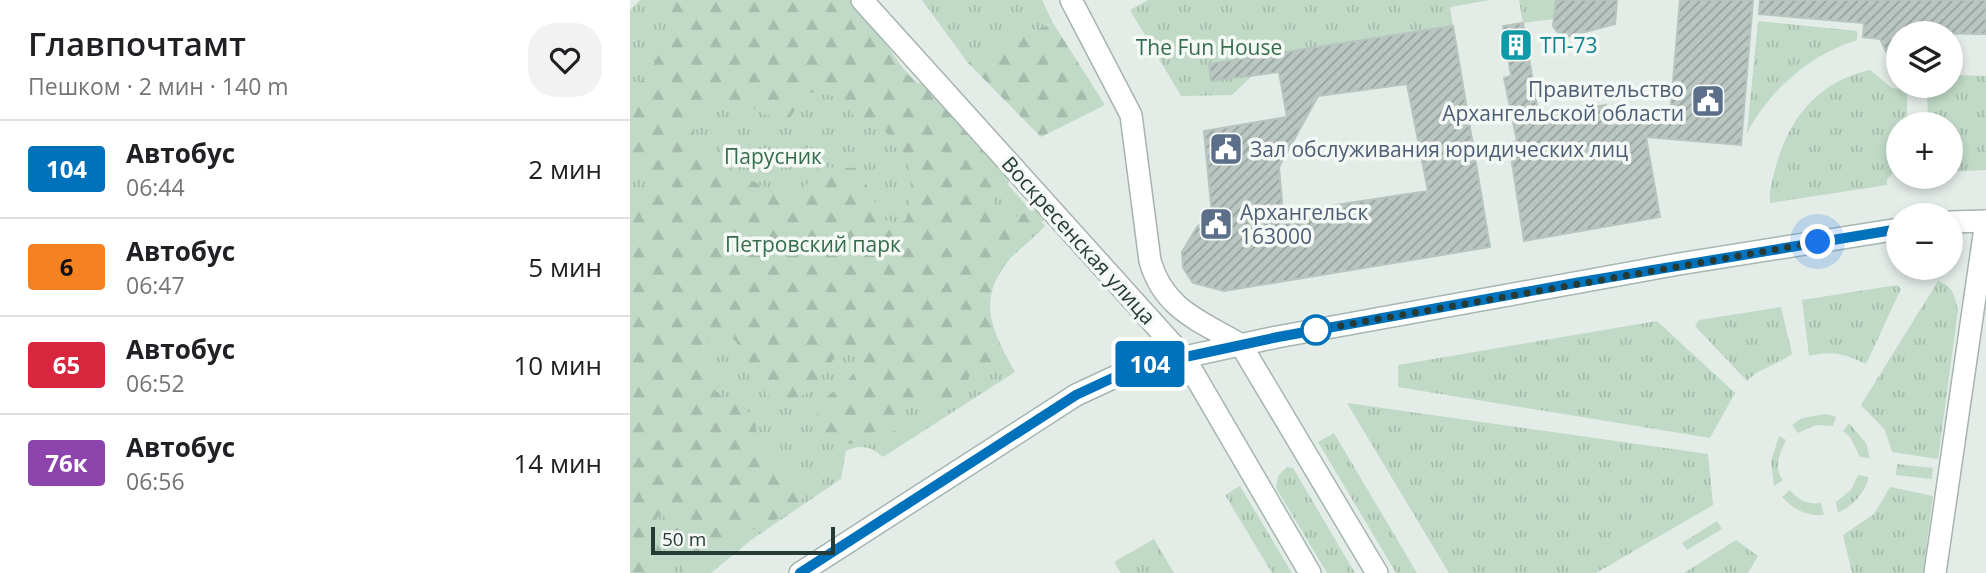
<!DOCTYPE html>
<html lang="ru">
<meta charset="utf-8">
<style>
body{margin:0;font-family:"Open Sans",sans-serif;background:#f2f2f2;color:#202124;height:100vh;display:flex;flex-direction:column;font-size:26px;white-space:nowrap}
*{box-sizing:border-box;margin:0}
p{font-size:23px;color:#757577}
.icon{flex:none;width:38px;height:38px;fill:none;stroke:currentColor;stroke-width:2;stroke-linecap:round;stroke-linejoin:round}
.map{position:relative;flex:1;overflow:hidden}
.panel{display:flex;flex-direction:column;background:#fff;width:630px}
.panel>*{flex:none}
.badge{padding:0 14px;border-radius:5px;font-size:24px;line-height:46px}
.tools{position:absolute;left:1256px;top:21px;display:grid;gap:14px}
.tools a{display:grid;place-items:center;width:77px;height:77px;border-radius:50%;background:#fff;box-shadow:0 4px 10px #0003;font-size:35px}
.scale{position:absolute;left:21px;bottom:18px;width:184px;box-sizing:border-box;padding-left:7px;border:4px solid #263b36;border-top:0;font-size:19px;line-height:24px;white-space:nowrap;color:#263b36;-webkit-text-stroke:5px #f4f9f6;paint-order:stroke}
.you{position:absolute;width:35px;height:35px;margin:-18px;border:5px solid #fff;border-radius:50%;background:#1a73e8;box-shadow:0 0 0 10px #1a73e833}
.map>.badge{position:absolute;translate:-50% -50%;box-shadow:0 0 0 4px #fff}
.round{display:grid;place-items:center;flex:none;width:74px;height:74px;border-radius:28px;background:#f2f2f2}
.headline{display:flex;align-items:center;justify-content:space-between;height:119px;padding:0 28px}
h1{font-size:33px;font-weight:600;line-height:52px}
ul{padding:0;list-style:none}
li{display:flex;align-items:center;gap:21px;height:98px;padding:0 28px;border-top:2px solid #e0e0e0}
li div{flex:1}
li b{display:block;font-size:26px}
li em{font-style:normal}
li .badge{min-width:77px;font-weight:700;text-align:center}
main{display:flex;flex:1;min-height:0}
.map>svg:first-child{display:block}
.grass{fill:url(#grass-tufts)}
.forest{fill:url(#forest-firs);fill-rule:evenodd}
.building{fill:url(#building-hatch);stroke:#b7c5bf;stroke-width:2;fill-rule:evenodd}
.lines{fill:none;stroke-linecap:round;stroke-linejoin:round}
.minor-casing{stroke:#a7b3af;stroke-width:24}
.tertiary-casing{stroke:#a7b3af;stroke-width:24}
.secondary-casing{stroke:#a4b6b0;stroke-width:24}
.minor{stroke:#fff;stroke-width:21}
.tertiary{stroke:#fff;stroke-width:21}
.secondary{stroke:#fff;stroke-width:21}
.line-casing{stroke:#fff;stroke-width:16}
.line{stroke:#0072bc;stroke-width:10}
.walk{stroke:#263b36;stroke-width:7;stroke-dasharray:0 12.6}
.stop-dot{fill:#fff;stroke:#0072bc;stroke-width:3.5}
.labels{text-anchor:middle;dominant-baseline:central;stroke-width:7;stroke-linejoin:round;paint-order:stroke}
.culture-label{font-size:21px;fill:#0d838f;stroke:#f4f9f6;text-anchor:start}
.park-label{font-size:21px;fill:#356d4c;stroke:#f4f9f6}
.service-label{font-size:21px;fill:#4e5e75;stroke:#f4f9f6;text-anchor:start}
.street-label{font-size:21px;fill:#263b36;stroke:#f4f9f6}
</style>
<main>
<section class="panel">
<div class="headline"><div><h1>Главпочтамт</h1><p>Пешком · 2 мин · 140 m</p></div><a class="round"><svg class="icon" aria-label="heart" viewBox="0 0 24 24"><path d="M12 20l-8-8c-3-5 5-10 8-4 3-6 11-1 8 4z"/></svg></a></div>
<ul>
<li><span class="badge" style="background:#0072bc;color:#fff">104</span><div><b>Автобус</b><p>06:44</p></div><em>2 мин</em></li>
<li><span class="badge" style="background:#f58220;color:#111">6</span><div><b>Автобус</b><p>06:47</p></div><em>5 мин</em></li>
<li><span class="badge" style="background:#d7263d;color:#fff">65</span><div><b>Автобус</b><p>06:52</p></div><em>10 мин</em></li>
<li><span class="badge" style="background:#8e44ad;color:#fff">76к</span><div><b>Автобус</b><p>06:56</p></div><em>14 мин</em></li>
</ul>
</section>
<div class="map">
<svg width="1356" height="573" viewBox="0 0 1356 573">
<defs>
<pattern id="grass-tufts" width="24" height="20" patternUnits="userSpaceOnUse" patternTransform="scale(1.75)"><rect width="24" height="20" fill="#c0dac7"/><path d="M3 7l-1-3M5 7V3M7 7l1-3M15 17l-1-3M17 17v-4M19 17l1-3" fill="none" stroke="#a5bcac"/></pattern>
<pattern id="forest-firs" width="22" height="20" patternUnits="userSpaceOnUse" patternTransform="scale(1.75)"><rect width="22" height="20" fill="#c0dac7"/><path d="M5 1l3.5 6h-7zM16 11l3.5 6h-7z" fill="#a5bcac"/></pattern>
<pattern id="building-hatch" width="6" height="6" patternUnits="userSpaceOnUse" patternTransform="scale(1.75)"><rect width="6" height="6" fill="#bac6c1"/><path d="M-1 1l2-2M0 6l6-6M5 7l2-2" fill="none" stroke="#97a29e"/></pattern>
</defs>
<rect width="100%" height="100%" fill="#e4ece8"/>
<g class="grass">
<path d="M10,0H212L415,226C401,241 383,253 371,269C345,302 368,341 385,372L253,457C241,446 231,444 216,451L211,479L121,540L81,573H0V10Z"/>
<polygon points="292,0 412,0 423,23 359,50 338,63"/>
<polygon points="518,0 860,0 820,7 823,26 645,54 602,95 551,96 500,10"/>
<polygon points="889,0 925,0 924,19 893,23"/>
<path d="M1128,21L1227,31V40C1179,55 1140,90 1117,133Z"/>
<path d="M1240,70L1262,88L1277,90V124H1269V167L1257,179V185L1140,203C1139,190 1143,178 1146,166C1159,118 1189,81 1240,70Z"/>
<polygon points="1329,75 1356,76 1356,170 1321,172 1321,124 1298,124 1297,90 1321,86 1321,79"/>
<path d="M1308,281C1323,286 1325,296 1328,310L1308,459L1262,452L1255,430L1231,405Z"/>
<path d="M1267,285L1271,289L1236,364C1216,354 1201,350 1179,356L1172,300Z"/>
<path d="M1151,307L1162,354C1148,364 1128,369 1117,381L1065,326L1069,320Z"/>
<polygon points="1027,321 1105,393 1080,438 768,387 768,365"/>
<polygon points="717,403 1078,454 1083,505 966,573 819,573"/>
<polygon points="1196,414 1206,417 1203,426 1186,425 1168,433 1162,425 1172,418"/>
<polygon points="1219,423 1236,443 1240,458 1230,457 1220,437 1213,431"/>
<polygon points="704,433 787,573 766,573 688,442"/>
<path d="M1149,436L1156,440C1150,453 1143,468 1153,480L1144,486L1141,461Z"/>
<polygon points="1267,464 1303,468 1302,479 1266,475"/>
<polygon points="657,467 663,468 725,573 697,573 646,488 648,476"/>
<path d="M1228,475L1239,477C1234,494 1224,505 1208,513L1206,502L1221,490Z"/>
<polygon points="610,486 662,573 642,573 595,495"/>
<polygon points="1260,487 1303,496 1293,573 1222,573 1213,535 1244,514"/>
<path d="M1160,490C1168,500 1178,505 1191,503L1194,515C1176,516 1164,510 1152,497Z"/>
<polygon points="1087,521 1092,529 1057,550 1052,543"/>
<polygon points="524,539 544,573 491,573 484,562"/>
<polygon points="1106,540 1128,556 1118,573 1054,573"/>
</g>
<g class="forest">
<path d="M38,0H225L277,74L288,83H302L381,180L376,185H365L362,188L364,204L384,217L405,210L415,219C371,269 339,290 377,358L362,373L350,371L339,376L333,398C313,413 307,406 288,395L267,407L272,421L271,429L251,435L242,445L196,442L186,433C184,405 193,398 214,384C221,380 225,368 231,362L227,353L221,349L206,356L180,392L151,405C122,395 115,323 82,332C69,348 74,384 91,396C101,403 114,405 123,417C129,427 124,443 129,455L157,469L175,488L174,497L156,515L122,530L72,573H52L50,552L33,513L29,514L24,524C29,538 33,557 34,573H0V202L20,177L19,170L12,169L0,181V84C8,84 14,81 19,74C28,61 43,14 38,0ZM185,92C204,97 217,95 224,117C231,121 239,120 245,124C281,148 287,180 276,220L269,223L254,220L228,168L189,167C181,173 180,186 168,191C144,202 78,156 64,137L65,118L75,107H120L156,124L175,94Z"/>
<polygon points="423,23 475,105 411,137 338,63 359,50"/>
</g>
<g class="building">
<polygon points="926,0 987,0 985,24 932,38 923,26"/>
<polygon points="1050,0 1123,0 1111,145 1016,137 1030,217 894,241 879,143 887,141 874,78 881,76 873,26 893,23 909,117 976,105 979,126 1040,115"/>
<polygon points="1130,0 1356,0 1356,34 1269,33 1269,78 1250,39 1233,37 1234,23 1129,14"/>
<path d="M823,26L860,247L594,291L563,283L553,268L552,252L567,227L582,215L574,131L657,117L649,72L581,81L579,64ZM777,84L798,191L653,213L649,167L688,96Z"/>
</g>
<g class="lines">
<defs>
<polyline id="minor" points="1305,573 1356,221"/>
<g id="tertiary">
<polyline points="232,0 554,357"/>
<path d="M441,0L501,115L520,261C534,310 571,321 611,345"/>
</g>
<g id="secondary">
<polyline points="1321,222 1356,221"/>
<polyline points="611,345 747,573"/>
<polyline points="554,357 680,573"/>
<polyline points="170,573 446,395 504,368 647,337 1049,264 1269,229"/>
</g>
</defs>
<use href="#minor" class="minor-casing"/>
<use href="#tertiary" class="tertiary-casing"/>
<use href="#secondary" class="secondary-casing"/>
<use href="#minor" class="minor"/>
<use href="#tertiary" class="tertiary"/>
<use href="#secondary" class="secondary"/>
</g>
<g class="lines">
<defs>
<polyline id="line" points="170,573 446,395 504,368 648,337 945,283 1269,229"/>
</defs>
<use href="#line" class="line-casing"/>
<use href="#line" class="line"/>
<polyline class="walk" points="686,330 1188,242"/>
</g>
<defs>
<symbol id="building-square" viewBox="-11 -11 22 22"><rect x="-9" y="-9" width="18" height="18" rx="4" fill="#0f9aa8" stroke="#f4f9f6"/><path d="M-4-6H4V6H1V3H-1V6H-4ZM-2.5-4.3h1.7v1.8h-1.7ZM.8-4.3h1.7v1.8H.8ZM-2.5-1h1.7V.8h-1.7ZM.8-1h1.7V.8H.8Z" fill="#fff"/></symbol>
<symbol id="civic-square" viewBox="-11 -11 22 22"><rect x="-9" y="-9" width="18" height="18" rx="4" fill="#5c6f8a" stroke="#f4f9f6"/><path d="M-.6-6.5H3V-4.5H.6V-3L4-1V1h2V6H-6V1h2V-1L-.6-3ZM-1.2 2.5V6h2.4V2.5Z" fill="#fff"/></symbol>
</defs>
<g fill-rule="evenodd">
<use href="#building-square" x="867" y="26" width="38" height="38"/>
<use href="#civic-square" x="1059" y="82" width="38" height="38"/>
<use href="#civic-square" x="577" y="130" width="38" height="38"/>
<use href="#civic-square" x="567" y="205" width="38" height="38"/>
</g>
<circle class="stop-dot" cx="686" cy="330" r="14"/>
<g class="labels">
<g class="culture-label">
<text x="910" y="45">ТП-73</text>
</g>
<g class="park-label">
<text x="579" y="47">The Fun House</text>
<text x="143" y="156">Парусник</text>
<text x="183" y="244">Петровский парк</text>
</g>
<g class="service-label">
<text x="1054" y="89" text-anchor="end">Правительство<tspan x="1054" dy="24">Архангельской области</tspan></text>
<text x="620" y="149">Зал обслуживания юридических лиц</text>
<text x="610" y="212">Архангельск<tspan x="610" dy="24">163000</tspan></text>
</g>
<g class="street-label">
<text transform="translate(449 240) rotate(48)">Воскресенская улица</text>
</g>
</g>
</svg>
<div class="tools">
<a><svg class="icon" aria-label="layers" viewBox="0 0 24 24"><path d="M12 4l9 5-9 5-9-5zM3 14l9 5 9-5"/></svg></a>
<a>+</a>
<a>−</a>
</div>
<div class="scale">50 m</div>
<div class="you" style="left:1188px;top:242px"></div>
<b class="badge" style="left:520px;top:364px;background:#0072bc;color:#fff">104</b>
</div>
</main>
